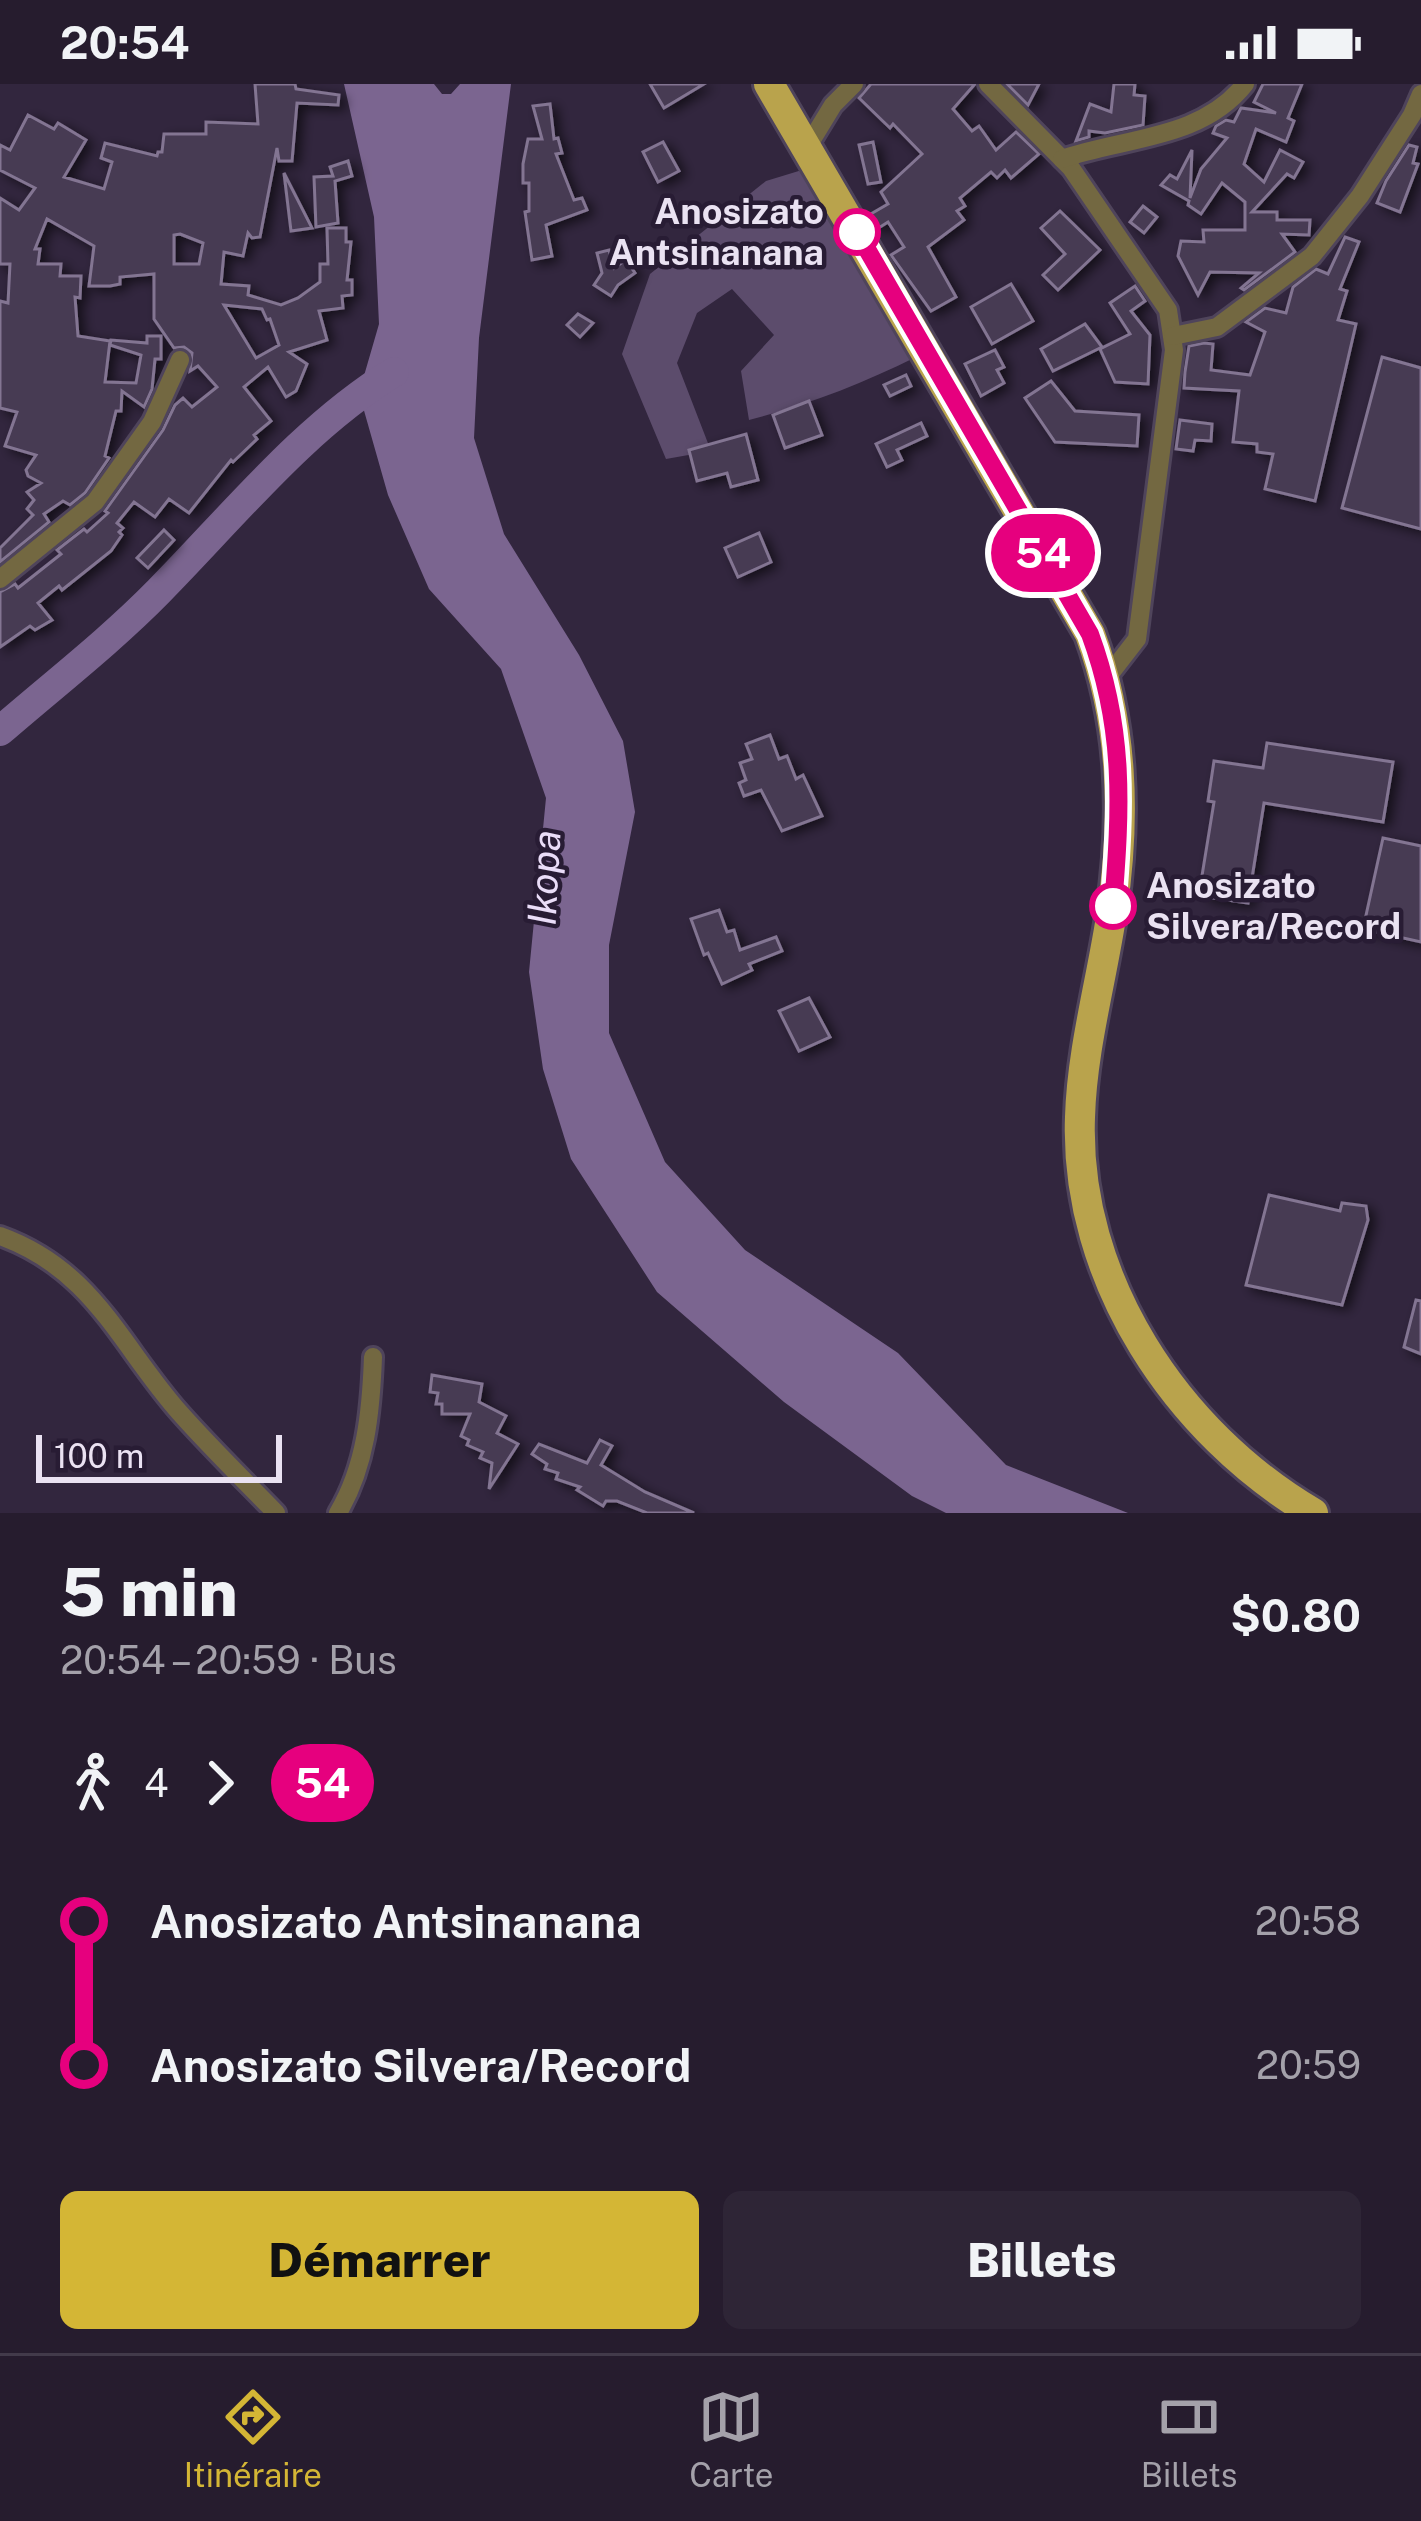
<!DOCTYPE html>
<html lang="fr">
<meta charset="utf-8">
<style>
body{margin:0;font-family:"Public Sans",sans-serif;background:#2e2536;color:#f1f3f6;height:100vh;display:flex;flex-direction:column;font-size:45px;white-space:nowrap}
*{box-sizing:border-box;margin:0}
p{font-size:39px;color:#a4a1aa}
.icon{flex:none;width:66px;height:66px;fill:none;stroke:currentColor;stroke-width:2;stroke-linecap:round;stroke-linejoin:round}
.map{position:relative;height:1429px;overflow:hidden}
.panel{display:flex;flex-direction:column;background:#261c2e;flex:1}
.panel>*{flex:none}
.badge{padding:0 24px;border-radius:39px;font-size:42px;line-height:78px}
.scale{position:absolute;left:36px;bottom:30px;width:246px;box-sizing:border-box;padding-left:12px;border:6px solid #eae2f2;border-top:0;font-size:33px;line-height:42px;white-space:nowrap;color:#eae2f2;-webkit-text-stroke:9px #281c34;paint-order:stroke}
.map>.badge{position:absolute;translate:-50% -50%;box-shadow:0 0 0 6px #fff}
.legs{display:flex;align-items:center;gap:18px;height:132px;padding:0 60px;font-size:39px}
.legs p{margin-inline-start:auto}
.summary{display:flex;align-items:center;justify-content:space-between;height:204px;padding:0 60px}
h1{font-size:66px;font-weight:800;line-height:90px}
.button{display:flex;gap:24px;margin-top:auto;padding:24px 60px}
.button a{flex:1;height:138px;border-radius:18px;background:#d4b635;color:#111;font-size:48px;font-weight:800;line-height:138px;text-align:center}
.button a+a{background:#2e2536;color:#f1f3f6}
ul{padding:0 60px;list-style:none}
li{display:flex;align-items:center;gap:42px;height:144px;font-size:45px}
li i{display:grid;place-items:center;width:18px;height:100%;margin:0 15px;background:currentColor}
li i::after{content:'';width:30px;height:30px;margin:-15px;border:9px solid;border-radius:50%;background:#261c2e}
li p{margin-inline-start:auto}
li:first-child i{background:linear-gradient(#0000 50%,currentColor 0)}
li:last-child i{background:linear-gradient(currentColor 50%,#0000 0)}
.status{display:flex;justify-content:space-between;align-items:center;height:84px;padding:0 60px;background:#261c2e;direction:ltr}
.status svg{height:33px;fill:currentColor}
.tab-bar{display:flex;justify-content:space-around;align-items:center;height:168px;border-top:3px solid #423a4a;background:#261c2e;font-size:33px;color:#a4a1aa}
.tab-bar a{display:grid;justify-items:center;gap:6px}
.tab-bar .current{color:#d4b635}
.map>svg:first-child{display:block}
.green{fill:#5c4c6c}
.water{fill:#7b6590}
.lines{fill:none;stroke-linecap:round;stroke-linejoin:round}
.river{stroke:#7b6590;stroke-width:30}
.building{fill:#463a53;stroke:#837592;stroke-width:3;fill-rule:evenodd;filter:url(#shadow)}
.street-casing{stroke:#4f445b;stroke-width:24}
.primary-casing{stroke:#4f445b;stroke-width:36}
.street{stroke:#736841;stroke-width:18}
.primary{stroke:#b9a34c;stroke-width:30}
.line-1-casing{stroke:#fff;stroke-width:27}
.line-1{stroke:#e6007e;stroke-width:18}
.stop-1-dot{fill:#fff;stroke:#e6007e;stroke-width:6}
.labels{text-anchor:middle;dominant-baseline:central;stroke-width:9;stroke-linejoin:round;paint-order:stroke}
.stop-label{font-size:36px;font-weight:bold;fill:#eae2f2;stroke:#281c34;text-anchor:end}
.water-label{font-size:39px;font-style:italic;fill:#eaddf8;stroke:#281c34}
</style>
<div class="status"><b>20:54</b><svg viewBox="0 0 49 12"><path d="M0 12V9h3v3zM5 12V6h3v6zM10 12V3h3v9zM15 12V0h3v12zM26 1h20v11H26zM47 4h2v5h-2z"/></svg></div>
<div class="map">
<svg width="1421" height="1429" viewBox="0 0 1421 1429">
<defs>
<filter id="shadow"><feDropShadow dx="6" dy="4" stdDeviation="6" flood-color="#0009"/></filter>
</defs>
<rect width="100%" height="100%" fill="#32263e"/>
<path class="green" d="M802,86L916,273C861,300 808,321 749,336L741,287L774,251L732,205L697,229L677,279L711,367L666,375L622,270L650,190L766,97Z"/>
<polygon class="water" points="344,0 434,0 442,10 451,10 460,0 511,0 479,254 474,354 504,450 579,571 623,657 635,728 609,861 609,949 665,1078 745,1166 898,1269 1006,1381 1128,1429 946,1429 912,1412 784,1318 657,1208 571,1075 543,985 529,888 546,714 501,585 429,505 388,411 359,309 379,240 374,133"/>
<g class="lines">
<path class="river" d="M0,647C53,601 110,557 159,507C233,432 304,343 394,288"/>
</g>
<g class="building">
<path d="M255,0H295L296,5L339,11L338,21L297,19L292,77H279L277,64L260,153L252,154L248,149L243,172L224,168L221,200L249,202L248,211L281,221L298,214L320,198V180H328L327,144H346V158H351L347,196H352V211L342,212L343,224L319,227L327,256L289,268L307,280L296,307L286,313L268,283L244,303L271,337L254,351L257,355L233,378L231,376L189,429L169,415L155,433L134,418L117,439L123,444L119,448L122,451L111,467L62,506L59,502L38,519L52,536L35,546L30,542L0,563V508L15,500L18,504L61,470L57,466L84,445L87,448L108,429L105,427L163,346L175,321L183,314L192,323L217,303L198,282L190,287L192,269L184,263L174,264L154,235V190L120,193V200L110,202H89L94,162L47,135L35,165H40L38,180H61L60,192H81L80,214L75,213L78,252L110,257L105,298L136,299L141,271L110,261L111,256L147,259V252H161V275H155L152,305L144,323L122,307L121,327H116L105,372L109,374L85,409L70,421L63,417L44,430L49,438L0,478V464L33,431L27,425L34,416L27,408L41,399L28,392L26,386L36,371L5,362L17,328L0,324V217L8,219L10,180H0V114L19,126L35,104L0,86V61L10,66L28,31L54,45L58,39L86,56L64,93L104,105L112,78L101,74L105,59L157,72L158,68H162L164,50H206V38L258,40ZM180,150L203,159L199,180H174V151ZM224,221L262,225L267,236L270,235L279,261L256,274Z"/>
<polygon points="650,0 704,0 664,24"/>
<polygon points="871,0 975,0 953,25 972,47 979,42 996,66 1016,48 1039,70 1011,94 1005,86 997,94 991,88 960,114 965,122 957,127 964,136 928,163 956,213 931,227 891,171 904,163 888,138 877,145 869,131 888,120 881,108 922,70 893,40 890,44 859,14"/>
<polygon points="1007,0 1039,0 1028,21"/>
<polygon points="1114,0 1135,0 1134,11 1145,12 1143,41 1105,49 1089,47 1089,53 1076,57 1090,20 1111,28"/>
<polygon points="1263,0 1302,0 1288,34 1294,37 1286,58 1256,45 1244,80 1264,98 1280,66 1303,78 1294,94 1287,90 1252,128 1277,128 1277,136 1310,136 1309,151 1282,150 1295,168 1244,206 1241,204 1259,189 1210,188 1198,211 1178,172 1181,157 1204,158 1203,146 1245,146 1245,118 1222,99 1201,130 1188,121 1189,117 1161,101 1170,91 1177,95 1192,66 1190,114 1201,85 1227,54 1213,49 1216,42 1226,36 1234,38 1241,24 1276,29 1254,18"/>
<polygon points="550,20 554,55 558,54 562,69 556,70 574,116 582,114 587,126 546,141 552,172 532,176 525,128 529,127 529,99 523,99 523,80 528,55 542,55 533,22"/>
<polygon points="663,58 679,87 658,98 643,68"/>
<polygon points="873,58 881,98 868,100 859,61"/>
<polygon points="1409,61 1417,63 1413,79 1418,80 1400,128 1377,119 1386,97"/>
<polygon points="348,77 352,92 335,97 338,139 316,143 314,93 333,92 330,83"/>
<polygon points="284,89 312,144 291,147"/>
<polygon points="1143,122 1157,133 1144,149 1130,138"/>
<polygon points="1060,127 1100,166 1058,206 1043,191 1065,170 1041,144"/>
<polygon points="1345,153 1359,158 1340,205 1347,207 1338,236 1356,240 1315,417 1265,405 1273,370 1257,368 1257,360 1233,358 1239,307 1184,304 1185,288 1189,262 1204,259 1213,260 1211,286 1250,291 1265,248 1246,238 1265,224 1286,229 1293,203 1316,185 1328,190"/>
<polygon points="609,166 614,184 626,176 635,189 618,201 611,212 594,201 602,189 597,169"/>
<polygon points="1011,200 1033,237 992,260 971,223"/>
<polygon points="1135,202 1145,217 1131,227 1150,251 1148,300 1115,298 1100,265 1130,250 1110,219"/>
<polygon points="578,230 593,239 580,253 567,241"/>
<polygon points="1085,240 1102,263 1053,287 1041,265"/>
<polygon points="995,266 1004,283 997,286 1004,299 981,312 965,280"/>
<polygon points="1382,273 1421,284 1421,445 1342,424"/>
<polygon points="906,291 911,302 890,312 884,301"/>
<polygon points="1051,297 1075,327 1139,331 1137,362 1055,358 1025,314"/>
<polygon points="809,317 822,351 785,364 773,331"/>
<polygon points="1180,336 1212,340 1211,357 1195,356 1193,367 1176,365"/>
<polygon points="921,339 927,352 897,366 902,376 887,383 876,360"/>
<polygon points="746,350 758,396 731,403 727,389 697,397 689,366"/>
<polygon points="164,446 174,456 148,484 137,474"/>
<polygon points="759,449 771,478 738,493 725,464"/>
<polygon points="770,651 779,675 787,672 796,695 803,691 822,732 782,747 761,706 744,712 739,699 746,696 740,679 752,675 746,660"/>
<polygon points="1267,659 1393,678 1383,738 1264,719 1248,819 1207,813 1200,804 1214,718 1208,717 1214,677 1263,684"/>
<polygon points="1383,754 1421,762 1421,858 1363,845"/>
<polygon points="719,826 727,848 734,846 740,866 776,853 782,867 749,880 752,886 722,900 708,869 704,871 691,835"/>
<polygon points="809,914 830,953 799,967 779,927"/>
<polygon points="1269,1111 1340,1127 1342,1119 1366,1122 1368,1136 1342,1221 1246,1201"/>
<polygon points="1416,1216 1421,1217 1421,1270 1404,1263"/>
<polygon points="432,1291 482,1300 479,1318 506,1332 497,1349 518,1360 489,1405 492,1379 480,1374 483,1368 467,1361 469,1356 461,1352 470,1330 442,1330 442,1320 436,1320 438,1309 430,1308"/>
<polygon points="600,1356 612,1362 601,1381 645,1408 694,1429 647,1429 617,1417 606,1417 603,1422 577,1406 580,1403 556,1395 558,1389 545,1385 547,1380 532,1370 539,1360 587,1379"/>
</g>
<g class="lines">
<defs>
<g id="street">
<polyline points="988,0 1071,84 1168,226 1174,266 1137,555 1106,595"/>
<polyline points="805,67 833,21 854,0"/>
<path d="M1062,75C1124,53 1201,56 1245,0"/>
<polyline points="1173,252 1217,243 1312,172 1360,112 1412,31 1421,10"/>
<polyline points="0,495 95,418 152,338 180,276"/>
<path d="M0,1152C94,1186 119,1260 180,1329C211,1364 244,1396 276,1429"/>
<path d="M338,1429C366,1382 371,1327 373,1273"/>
</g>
<path id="primary" d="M769,0L1090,550C1123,640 1126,732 1112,827C1102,895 1082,964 1080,1033C1074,1195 1177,1349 1313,1429"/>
</defs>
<use href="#street" class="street-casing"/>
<use href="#primary" class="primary-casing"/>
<use href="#street" class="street"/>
<use href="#primary" class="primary"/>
</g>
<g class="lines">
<defs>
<path id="line-1" d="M857,148L1090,550C1125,645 1121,723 1113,822"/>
</defs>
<use href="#line-1" class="line-1-casing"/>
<use href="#line-1" class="line-1"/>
</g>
<g class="stop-1-dot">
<circle cx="857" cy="148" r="21"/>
<circle cx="1113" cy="822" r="21"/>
</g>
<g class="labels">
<g class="stop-label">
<text x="824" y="127">Anosizato<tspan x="824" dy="41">Antsinanana</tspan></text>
<text x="1146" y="801" text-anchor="start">Anosizato<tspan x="1146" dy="41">Silvera/Record</tspan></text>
</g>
<g class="water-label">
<text transform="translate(544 794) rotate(-87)">Ikopa</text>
</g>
</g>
</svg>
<div class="scale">100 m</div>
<b class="badge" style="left:1043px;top:469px;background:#e6007e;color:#fff">54</b>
</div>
<section class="panel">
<div class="summary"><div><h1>5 min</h1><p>20:54 – 20:59 · Bus</p></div><b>$0.80</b></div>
<div class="legs"><svg class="icon" aria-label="walk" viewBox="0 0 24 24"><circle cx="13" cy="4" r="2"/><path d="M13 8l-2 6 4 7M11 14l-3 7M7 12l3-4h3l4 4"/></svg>4<svg class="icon" aria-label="forward" viewBox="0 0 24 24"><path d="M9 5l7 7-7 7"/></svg><b class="badge" style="background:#e6007e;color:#fff">54</b></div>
<ul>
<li><i style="color:#e6007e"></i><b>Anosizato Antsinanana</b><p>20:58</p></li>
<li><i style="color:#e6007e"></i><b>Anosizato Silvera/Record</b><p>20:59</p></li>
</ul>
<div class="button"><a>Démarrer</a><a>Billets</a></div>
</section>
<nav class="tab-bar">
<a class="current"><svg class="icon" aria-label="directions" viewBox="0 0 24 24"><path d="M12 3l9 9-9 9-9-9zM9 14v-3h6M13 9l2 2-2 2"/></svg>Itinéraire</a>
<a><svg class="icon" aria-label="map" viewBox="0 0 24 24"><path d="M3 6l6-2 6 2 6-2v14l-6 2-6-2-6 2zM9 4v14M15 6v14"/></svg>Carte</a>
<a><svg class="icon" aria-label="tickets" viewBox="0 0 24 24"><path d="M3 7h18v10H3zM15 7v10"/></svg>Billets</a>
</nav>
